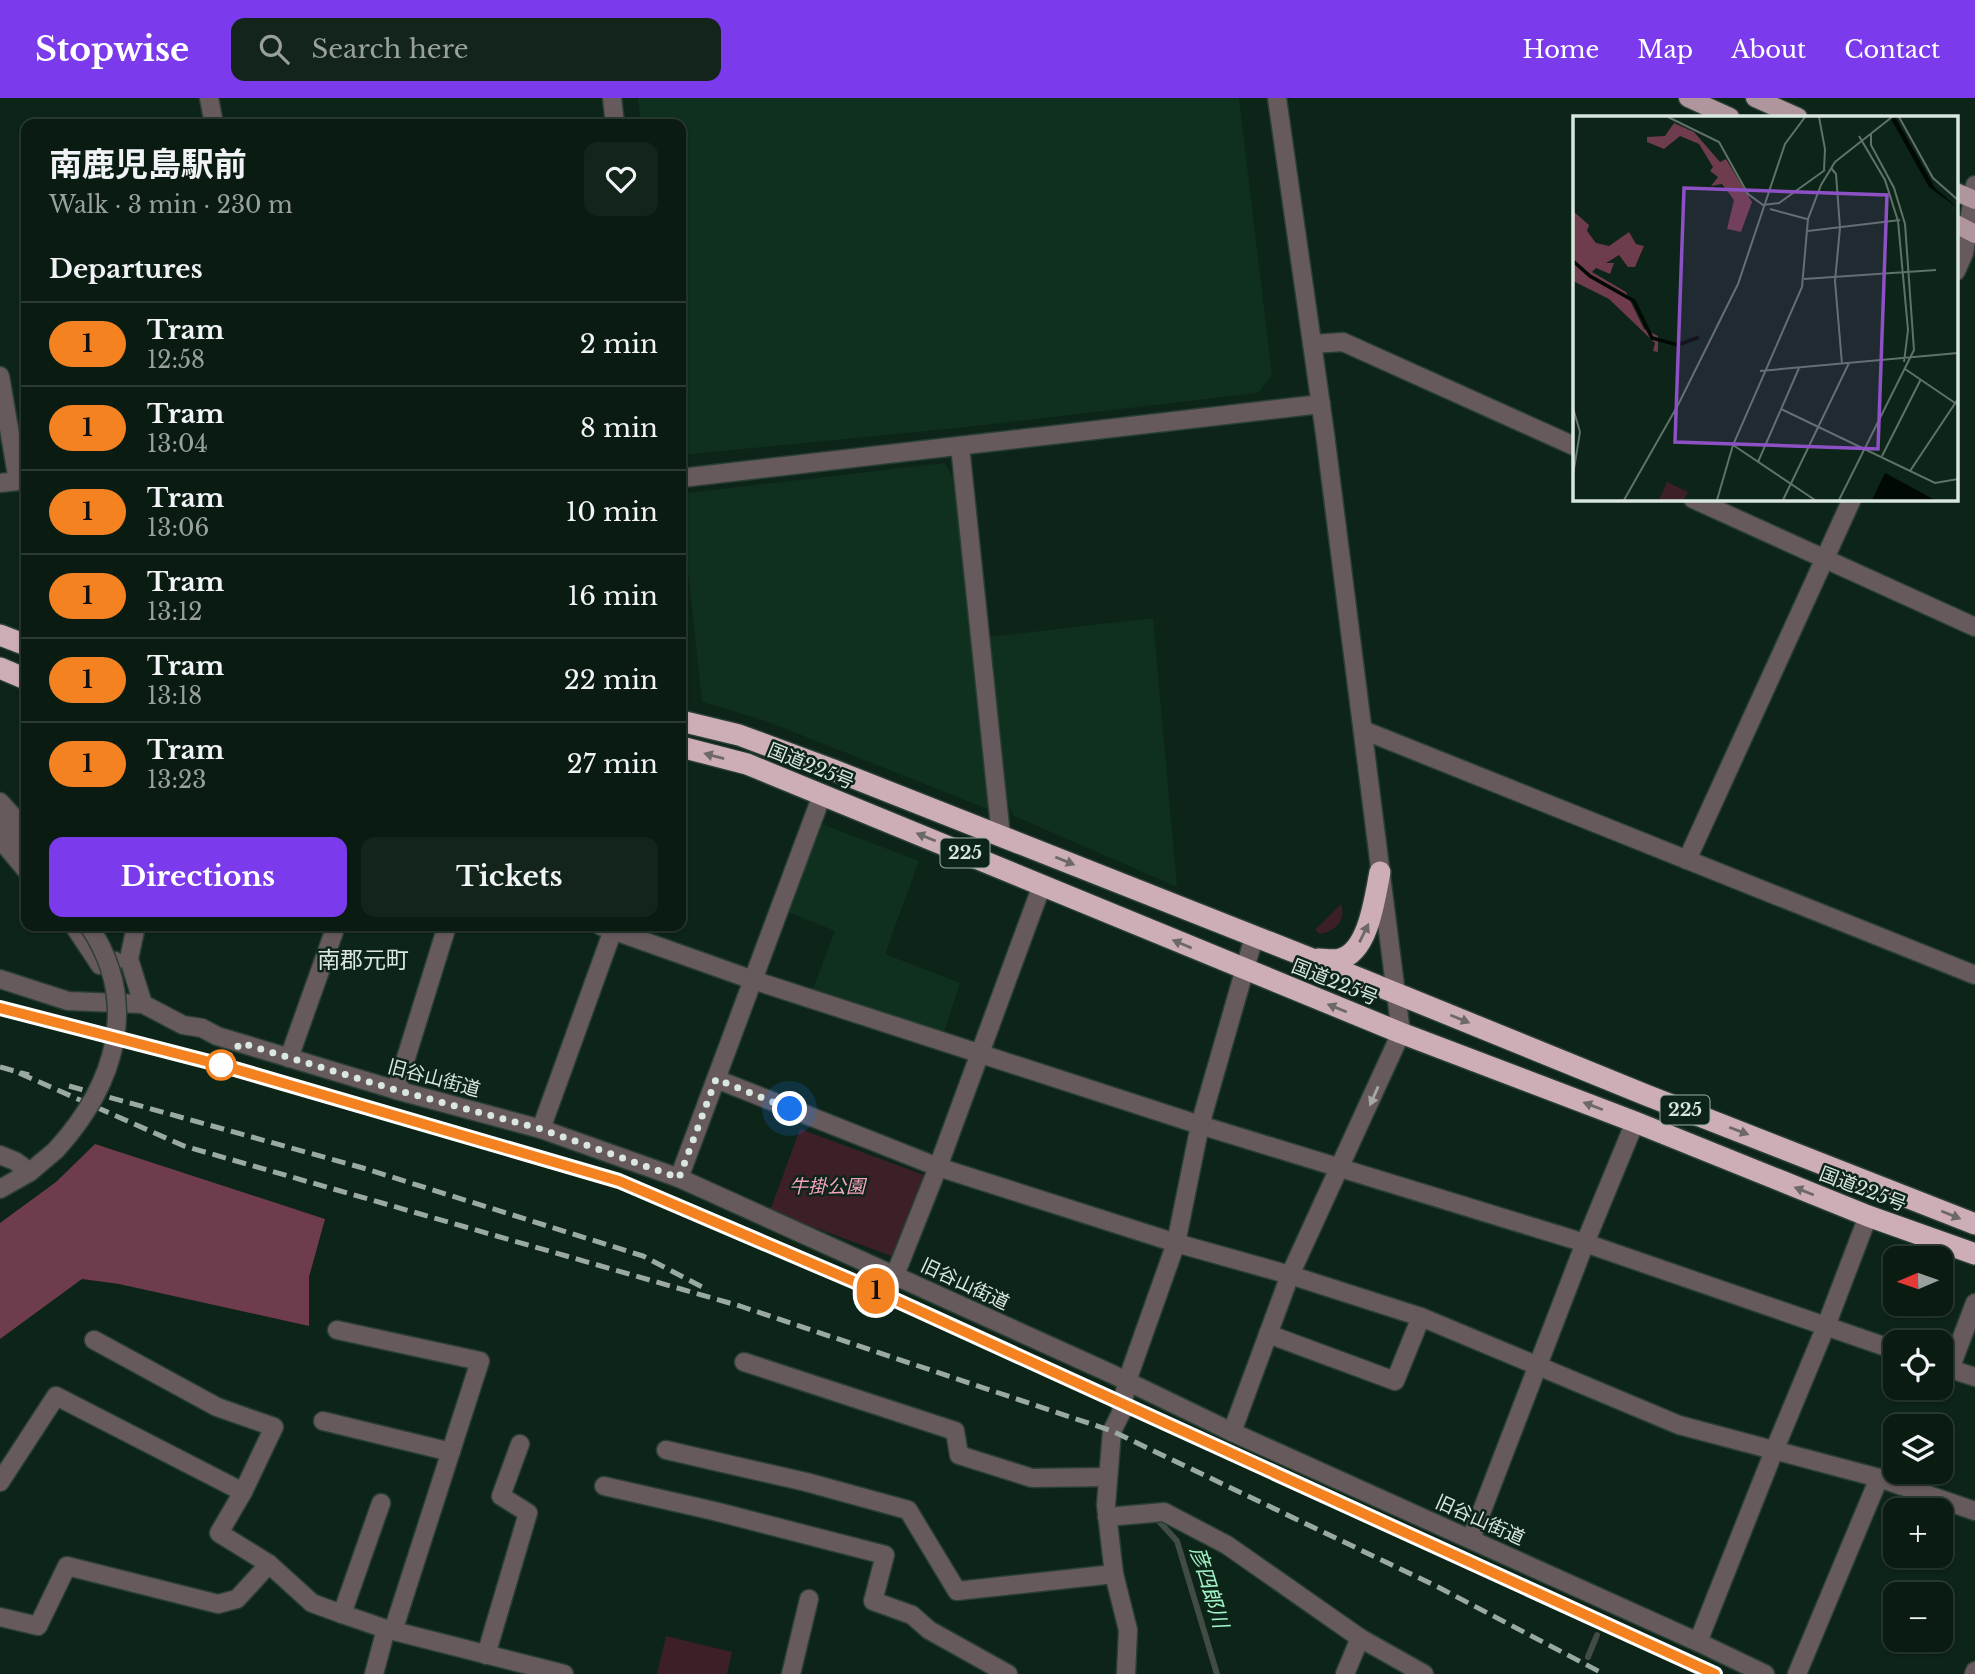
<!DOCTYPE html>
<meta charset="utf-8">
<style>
body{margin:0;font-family:"Libre Baskerville","Noto Sans JP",serif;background:#13241b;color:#f1f3f6;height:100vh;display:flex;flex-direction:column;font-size:26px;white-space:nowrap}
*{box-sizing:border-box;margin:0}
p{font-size:23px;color:#99a19f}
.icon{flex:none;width:38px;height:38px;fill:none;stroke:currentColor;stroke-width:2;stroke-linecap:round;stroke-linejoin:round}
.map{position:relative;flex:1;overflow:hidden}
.side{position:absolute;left:21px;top:21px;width:665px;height:812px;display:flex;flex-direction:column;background:#0a1b12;border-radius:14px;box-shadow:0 2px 5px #0004,0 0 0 2px #2a3932}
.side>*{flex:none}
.badge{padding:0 14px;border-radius:23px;font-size:24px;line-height:46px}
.needle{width:46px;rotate:268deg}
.fabs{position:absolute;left:1883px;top:1148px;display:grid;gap:14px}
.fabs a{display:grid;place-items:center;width:70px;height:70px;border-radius:14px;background:#0a1b12;box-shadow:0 2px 5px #0004,0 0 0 2px #2a3932;font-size:35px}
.you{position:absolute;width:35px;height:35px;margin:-18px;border:5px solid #fff;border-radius:50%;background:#1a73e8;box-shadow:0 0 0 10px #1a73e833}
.map>.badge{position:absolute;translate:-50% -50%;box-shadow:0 0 0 4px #fff}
h2{padding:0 28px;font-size:26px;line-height:63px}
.round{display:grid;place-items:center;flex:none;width:74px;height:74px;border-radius:14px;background:#13241b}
.summary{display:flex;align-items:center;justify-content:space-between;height:119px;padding:0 28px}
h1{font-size:33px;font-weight:700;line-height:52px}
.action{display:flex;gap:14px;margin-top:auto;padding:14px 28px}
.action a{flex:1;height:80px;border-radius:14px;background:#7c3aed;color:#fff;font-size:28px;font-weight:700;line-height:80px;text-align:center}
.action a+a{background:#13241b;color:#f1f3f6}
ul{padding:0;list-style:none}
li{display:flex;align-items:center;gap:21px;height:84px;padding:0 28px;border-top:2px solid #2a3932}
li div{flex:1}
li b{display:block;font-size:26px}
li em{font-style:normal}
li .badge{min-width:77px;font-weight:700;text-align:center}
header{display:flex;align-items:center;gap:42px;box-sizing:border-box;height:98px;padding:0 35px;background:#7c3aed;color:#fff}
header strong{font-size:33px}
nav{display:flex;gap:38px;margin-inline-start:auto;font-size:24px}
.search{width:490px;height:63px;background:#13241b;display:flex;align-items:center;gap:18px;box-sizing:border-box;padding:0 24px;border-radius:14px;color:#99a19f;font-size:26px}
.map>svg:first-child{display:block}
.built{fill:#0f2f1f}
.green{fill:#3d1f28}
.forest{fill:#6e3c4c}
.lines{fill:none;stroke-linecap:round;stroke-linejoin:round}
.stream{stroke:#414c44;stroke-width:6}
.minor-casing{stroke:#2a3f34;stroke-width:21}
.major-casing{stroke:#2a3f34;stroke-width:21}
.highway-casing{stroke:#2a3f34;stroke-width:24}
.minor{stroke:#665a5d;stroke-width:18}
.major{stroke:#af969c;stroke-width:18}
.highway{stroke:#cdaeb6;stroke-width:21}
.tram{stroke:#9aaaa1;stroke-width:2}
.rail{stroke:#9aaaa1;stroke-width:5;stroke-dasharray:14 7;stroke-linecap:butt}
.minor-bridge-casing{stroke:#2a3f34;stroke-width:21;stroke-linecap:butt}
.minor-bridge{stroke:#665a5d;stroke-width:18}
.oneway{fill:#6d6967}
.oneway2{fill:#a5a8a4}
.line-casing{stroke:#fff;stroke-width:16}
.line{stroke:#f58220;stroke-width:10}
.walk{stroke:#d9e7df;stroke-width:7;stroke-dasharray:0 12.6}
.stop-dot{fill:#fff;stroke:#f58220;stroke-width:3.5}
.labels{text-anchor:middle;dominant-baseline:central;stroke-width:5;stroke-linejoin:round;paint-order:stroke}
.shield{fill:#0d2418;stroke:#9caca3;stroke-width:2}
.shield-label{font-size:18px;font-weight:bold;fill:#d9e7df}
.street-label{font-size:19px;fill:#d9e7df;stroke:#0d2418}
.park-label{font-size:19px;font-style:italic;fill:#f6a3bb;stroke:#0d2418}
.water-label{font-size:21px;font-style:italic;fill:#a1f3c6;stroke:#0d2418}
.quarter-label{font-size:23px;fill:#d9e7df;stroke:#0d2418}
.inset-river{fill:none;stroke:#000902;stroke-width:3.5}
.inset-road{fill:none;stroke:#5f7268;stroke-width:2}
.view{fill:#8e51c5;fill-opacity:0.15;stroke:#8e51c5;stroke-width:3.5}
.inset-edge{fill:none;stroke:#d9e7df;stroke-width:3.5}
</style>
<header>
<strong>Stopwise</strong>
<div class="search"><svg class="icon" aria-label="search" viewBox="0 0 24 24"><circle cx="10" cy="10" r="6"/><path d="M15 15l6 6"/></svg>Search here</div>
<nav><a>Home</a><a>Map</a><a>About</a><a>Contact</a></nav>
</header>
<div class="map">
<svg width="1975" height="1576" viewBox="0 0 1975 1576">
<rect width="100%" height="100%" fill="#0d2418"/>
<g class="built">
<polygon points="638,0 1239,0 1272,277 1258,295 967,329 683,357 681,355 681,26 641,26"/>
<polygon points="945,365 953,379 990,712 763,622 702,604 681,405 686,395"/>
<polygon points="1153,520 1177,789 1014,718 1006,702 989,539"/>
<polygon points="822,726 919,763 885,856 960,885 944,934 813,891 835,833 788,814"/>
</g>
<g class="green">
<path d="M1341,806C1346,822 1336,833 1320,836L1315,832Z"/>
<polygon points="800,1031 932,1080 902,1162 770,1113"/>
<polygon points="666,1538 732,1554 727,1576 657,1576"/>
</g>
<polygon class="forest" points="95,1046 325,1121 309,1179 309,1228 119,1186 82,1181 0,1241 0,1125 56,1084"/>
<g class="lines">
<g class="stream">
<polyline points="1156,1420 1177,1443 1217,1576"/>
<polyline points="1588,1559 1597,1537"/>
</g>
<defs>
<g id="minor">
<polyline points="209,0 214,26"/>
<polyline points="612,0 615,26"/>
<polyline points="1956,173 1964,155 1975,87"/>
<polyline points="1312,246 1343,244 1574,348"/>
<polyline points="0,278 18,383"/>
<polyline points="960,348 1001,738"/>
<polyline points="681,380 1321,306"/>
<polyline points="0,385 26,382"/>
<polyline points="1693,401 1975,529"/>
<polyline points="1363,632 1975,877"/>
<polyline points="0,704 21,727"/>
<polyline points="0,720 26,751"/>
<polyline points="0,741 26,772"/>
<polyline points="1687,762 1852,401"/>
<polyline points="74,828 100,867 115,863"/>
<polyline points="136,828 129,861 143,906"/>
<polyline points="601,828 753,882 1200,1027 1585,1145 1895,1252"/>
<polyline points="0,881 68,903 143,906 183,927 202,930 217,938 396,992 541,1031 679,1080 1112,1276 1232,1334 1698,1544 1765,1576"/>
<polyline points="289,960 336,828"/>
<polyline points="716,981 938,1069 1176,1145 1290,1177 1421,1219 1679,1327 1879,1380 1975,1413"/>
<polyline points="396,992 447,828"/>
<polyline points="541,1031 613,832"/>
<polyline points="0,1057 15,1063 30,1074"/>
<polyline points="679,1080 822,697"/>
<polyline points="0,1091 30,1074 56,1052"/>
<polyline points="895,1177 938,1069 1042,787"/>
<polyline points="337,1232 480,1263 393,1533"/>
<polyline points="1268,1236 1395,1283 1421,1219"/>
<polyline points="744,1264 955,1333 959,1357 1032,1380 1108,1379"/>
<polyline points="1941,1268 1975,1279"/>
<polyline points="1950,1271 1975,1205"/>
<polyline points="323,1323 451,1354"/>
<polyline points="1232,1334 1290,1177 1401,935 1325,336 1277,0"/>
<polyline points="666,1352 806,1384 908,1412 957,1493 1114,1476"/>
<polyline points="0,1384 56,1298 243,1394 274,1329 217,1309 94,1242"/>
<polyline points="604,1388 714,1413 885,1457 873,1503 912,1517 929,1532 1008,1576"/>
<polyline points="243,1394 219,1435 269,1466"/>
<polyline points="1107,1419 1164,1414 1227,1447 1360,1540 1424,1576"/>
<polyline points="1471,1441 1585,1145 1635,1024"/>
<polyline points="342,1516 381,1405"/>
<polyline points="0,1519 38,1528 67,1468 218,1506 237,1501 269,1466 312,1505 342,1516 386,1531 564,1576"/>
<polyline points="1698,1544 1774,1353 1826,1228 1868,1118"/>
<polyline points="486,1557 528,1415 501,1398 520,1346"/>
<polyline points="374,1576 386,1531"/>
<polyline points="791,1576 809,1501"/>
<polyline points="1126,1576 1128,1532 1114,1476 1106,1407 1112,1333 1121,1315 1127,1283 1176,1145 1200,1027 1254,839"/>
<polyline points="1345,1576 1360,1540"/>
<polyline points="1797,1576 1879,1380"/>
<polyline points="1974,1576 1975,1573"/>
</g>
<g id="major">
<polyline points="1688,0 1730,19"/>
<polyline points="1755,0 1798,19"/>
<polyline points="1956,94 1975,102"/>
<polyline points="1956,126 1975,136"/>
</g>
<g id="highway">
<polyline points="0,537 26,547"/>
<polyline points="0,570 26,581"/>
<polyline points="681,623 739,637 831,671 1312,861 1646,997 1975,1126"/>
<polyline points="681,649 747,666 1401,935 1635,1024 1868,1118 1975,1156"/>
<path d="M1318,861C1325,861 1333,863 1340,861C1369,854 1375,798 1380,774"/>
</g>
</defs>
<use href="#minor" class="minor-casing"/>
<use href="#major" class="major-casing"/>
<use href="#highway" class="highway-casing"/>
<use href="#minor" class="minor"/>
<use href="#major" class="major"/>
<use href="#highway" class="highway"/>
<polyline class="tram" points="0,910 221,967 619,1083 867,1189 1715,1576"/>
<g class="rail">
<polyline points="0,969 29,977"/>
<polyline points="19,975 184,1048 740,1208 1112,1333 1438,1489 1604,1576"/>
<polyline points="69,988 363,1070 643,1158 708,1192"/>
</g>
<defs>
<path id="minor-bridge" d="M56,1052C115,987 141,906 89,828"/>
</defs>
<use href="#minor-bridge" class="minor-bridge-casing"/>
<use href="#minor-bridge" class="minor-bridge"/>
</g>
<defs><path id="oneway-solid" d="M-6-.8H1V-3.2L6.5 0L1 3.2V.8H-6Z" transform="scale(1.75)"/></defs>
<g class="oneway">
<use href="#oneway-solid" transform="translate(714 658) rotate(-165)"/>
<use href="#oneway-solid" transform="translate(926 739) rotate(-158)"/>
<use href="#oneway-solid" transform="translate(1065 763) rotate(22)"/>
<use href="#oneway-solid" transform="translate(1364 835) rotate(-64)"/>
<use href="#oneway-solid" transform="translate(1182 846) rotate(-157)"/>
<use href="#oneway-solid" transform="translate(1337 910) rotate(-158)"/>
<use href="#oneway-solid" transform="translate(1460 921) rotate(22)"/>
<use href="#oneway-solid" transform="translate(1593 1008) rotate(-159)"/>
<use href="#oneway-solid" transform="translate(1739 1033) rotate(21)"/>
<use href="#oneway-solid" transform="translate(1804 1093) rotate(-158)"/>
<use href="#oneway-solid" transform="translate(1951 1117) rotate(22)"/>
</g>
<use class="oneway2" href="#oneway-solid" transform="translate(1374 998) rotate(114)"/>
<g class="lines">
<defs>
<polyline id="line" points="0,910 221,967 619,1083 867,1189 1715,1576"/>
</defs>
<use href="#line" class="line-casing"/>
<use href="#line" class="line"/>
<polyline class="walk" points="221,967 241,945 396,992 541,1031 679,1080 716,981 790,1011"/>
</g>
<circle class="stop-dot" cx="221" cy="967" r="14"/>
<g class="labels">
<g class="shield">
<rect x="940.5" y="740.5" width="49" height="29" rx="5"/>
<rect x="1660.5" y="997.5" width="49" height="29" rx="5"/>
</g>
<g class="shield-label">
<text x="965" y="755">225</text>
<text x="1685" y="1012">225</text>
</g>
<g class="street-label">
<text transform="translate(811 668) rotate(22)">国道225号</text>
<text transform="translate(1335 884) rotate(22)">国道225号</text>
<text transform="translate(434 980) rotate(15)">旧谷山街道</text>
<text transform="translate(1863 1091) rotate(21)">国道225号</text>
<text transform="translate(965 1186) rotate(25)">旧谷山街道</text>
<text transform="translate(1480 1422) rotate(24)">旧谷山街道</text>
</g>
<g class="park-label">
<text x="827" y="1088">牛掛公園</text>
</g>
<g class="water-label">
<text transform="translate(1209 1489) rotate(73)">彦四郎川</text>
</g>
<g class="quarter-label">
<text x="363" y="862">南郡元町</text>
</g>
</g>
<g transform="translate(1573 18)">
<rect width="385" height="385" fill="#0d2418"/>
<path d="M94,366L115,376L111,384H86Z" fill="#3d1f28"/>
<path d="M101,7L121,16L147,46L153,43L179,86L168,116L154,113L161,84L149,68L138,70L145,61L137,55L140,51L126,28L107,20L91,33L74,26V21L92,20ZM0,95L16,109L14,115L23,127L36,130L56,116L63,128L71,130L62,151H55L46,139L33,147H41L37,158L23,152L19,156L53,176L71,213L85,220V236L80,235L82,227L36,183L0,165Z" fill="#6e3c4c"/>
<path d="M317,1H322L362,72L385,92L356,71ZM312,357L362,384H299Z" fill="#000902"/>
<path class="inset-river" d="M0,145L17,160L61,185L79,222L105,229L126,221"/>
<path class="inset-road" d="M95,1L146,26L175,78L190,89L206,87L252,54M246,1L252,33L251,54M326,1L360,62L385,84M286,20L312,64L325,105L335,214L331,246M258,52L263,58L267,112L262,165L269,248M197,93L234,103M235,115L327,104M231,163L363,154M332,253L385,289M187,255L385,237M0,292L7,316L0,359M208,293L362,367L385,363M160,329L242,384M309,340L348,263M185,346L226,252M337,355L385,283M51,384L105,289L165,168L212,28L232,1M144,384L160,329L229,171L235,103L248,69L262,46L319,1M210,384L276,247M266,384L341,234L332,108L321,72L298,29V17"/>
<path class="view" d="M111,72L314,79L305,333L102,326Z"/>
<rect width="385" height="385" class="inset-edge"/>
</g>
</svg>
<div class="fabs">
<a><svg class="needle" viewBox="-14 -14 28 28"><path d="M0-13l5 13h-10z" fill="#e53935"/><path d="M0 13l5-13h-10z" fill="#99a19f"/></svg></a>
<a><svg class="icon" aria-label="locate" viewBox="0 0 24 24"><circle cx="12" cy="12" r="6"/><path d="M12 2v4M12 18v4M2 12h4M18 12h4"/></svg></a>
<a><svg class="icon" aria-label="layers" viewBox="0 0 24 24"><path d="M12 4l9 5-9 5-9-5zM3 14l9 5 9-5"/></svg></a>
<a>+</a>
<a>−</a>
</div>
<div class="you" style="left:790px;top:1011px"></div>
<b class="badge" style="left:876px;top:1193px;background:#f58220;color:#111">1</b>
<section class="side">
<div class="summary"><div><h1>南鹿児島駅前</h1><p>Walk · 3 min · 230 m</p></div><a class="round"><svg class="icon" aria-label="heart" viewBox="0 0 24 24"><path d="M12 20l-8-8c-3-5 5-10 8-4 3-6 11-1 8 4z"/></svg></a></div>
<h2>Departures</h2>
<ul>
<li><span class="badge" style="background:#f58220;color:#111">1</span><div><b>Tram</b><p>12:58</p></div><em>2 min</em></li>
<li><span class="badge" style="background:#f58220;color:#111">1</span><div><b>Tram</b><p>13:04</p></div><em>8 min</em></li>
<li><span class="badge" style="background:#f58220;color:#111">1</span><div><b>Tram</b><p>13:06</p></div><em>10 min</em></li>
<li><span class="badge" style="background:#f58220;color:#111">1</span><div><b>Tram</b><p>13:12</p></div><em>16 min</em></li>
<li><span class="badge" style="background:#f58220;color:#111">1</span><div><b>Tram</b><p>13:18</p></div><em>22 min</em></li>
<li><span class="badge" style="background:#f58220;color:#111">1</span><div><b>Tram</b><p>13:23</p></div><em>27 min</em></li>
</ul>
<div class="action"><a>Directions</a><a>Tickets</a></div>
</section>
</div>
